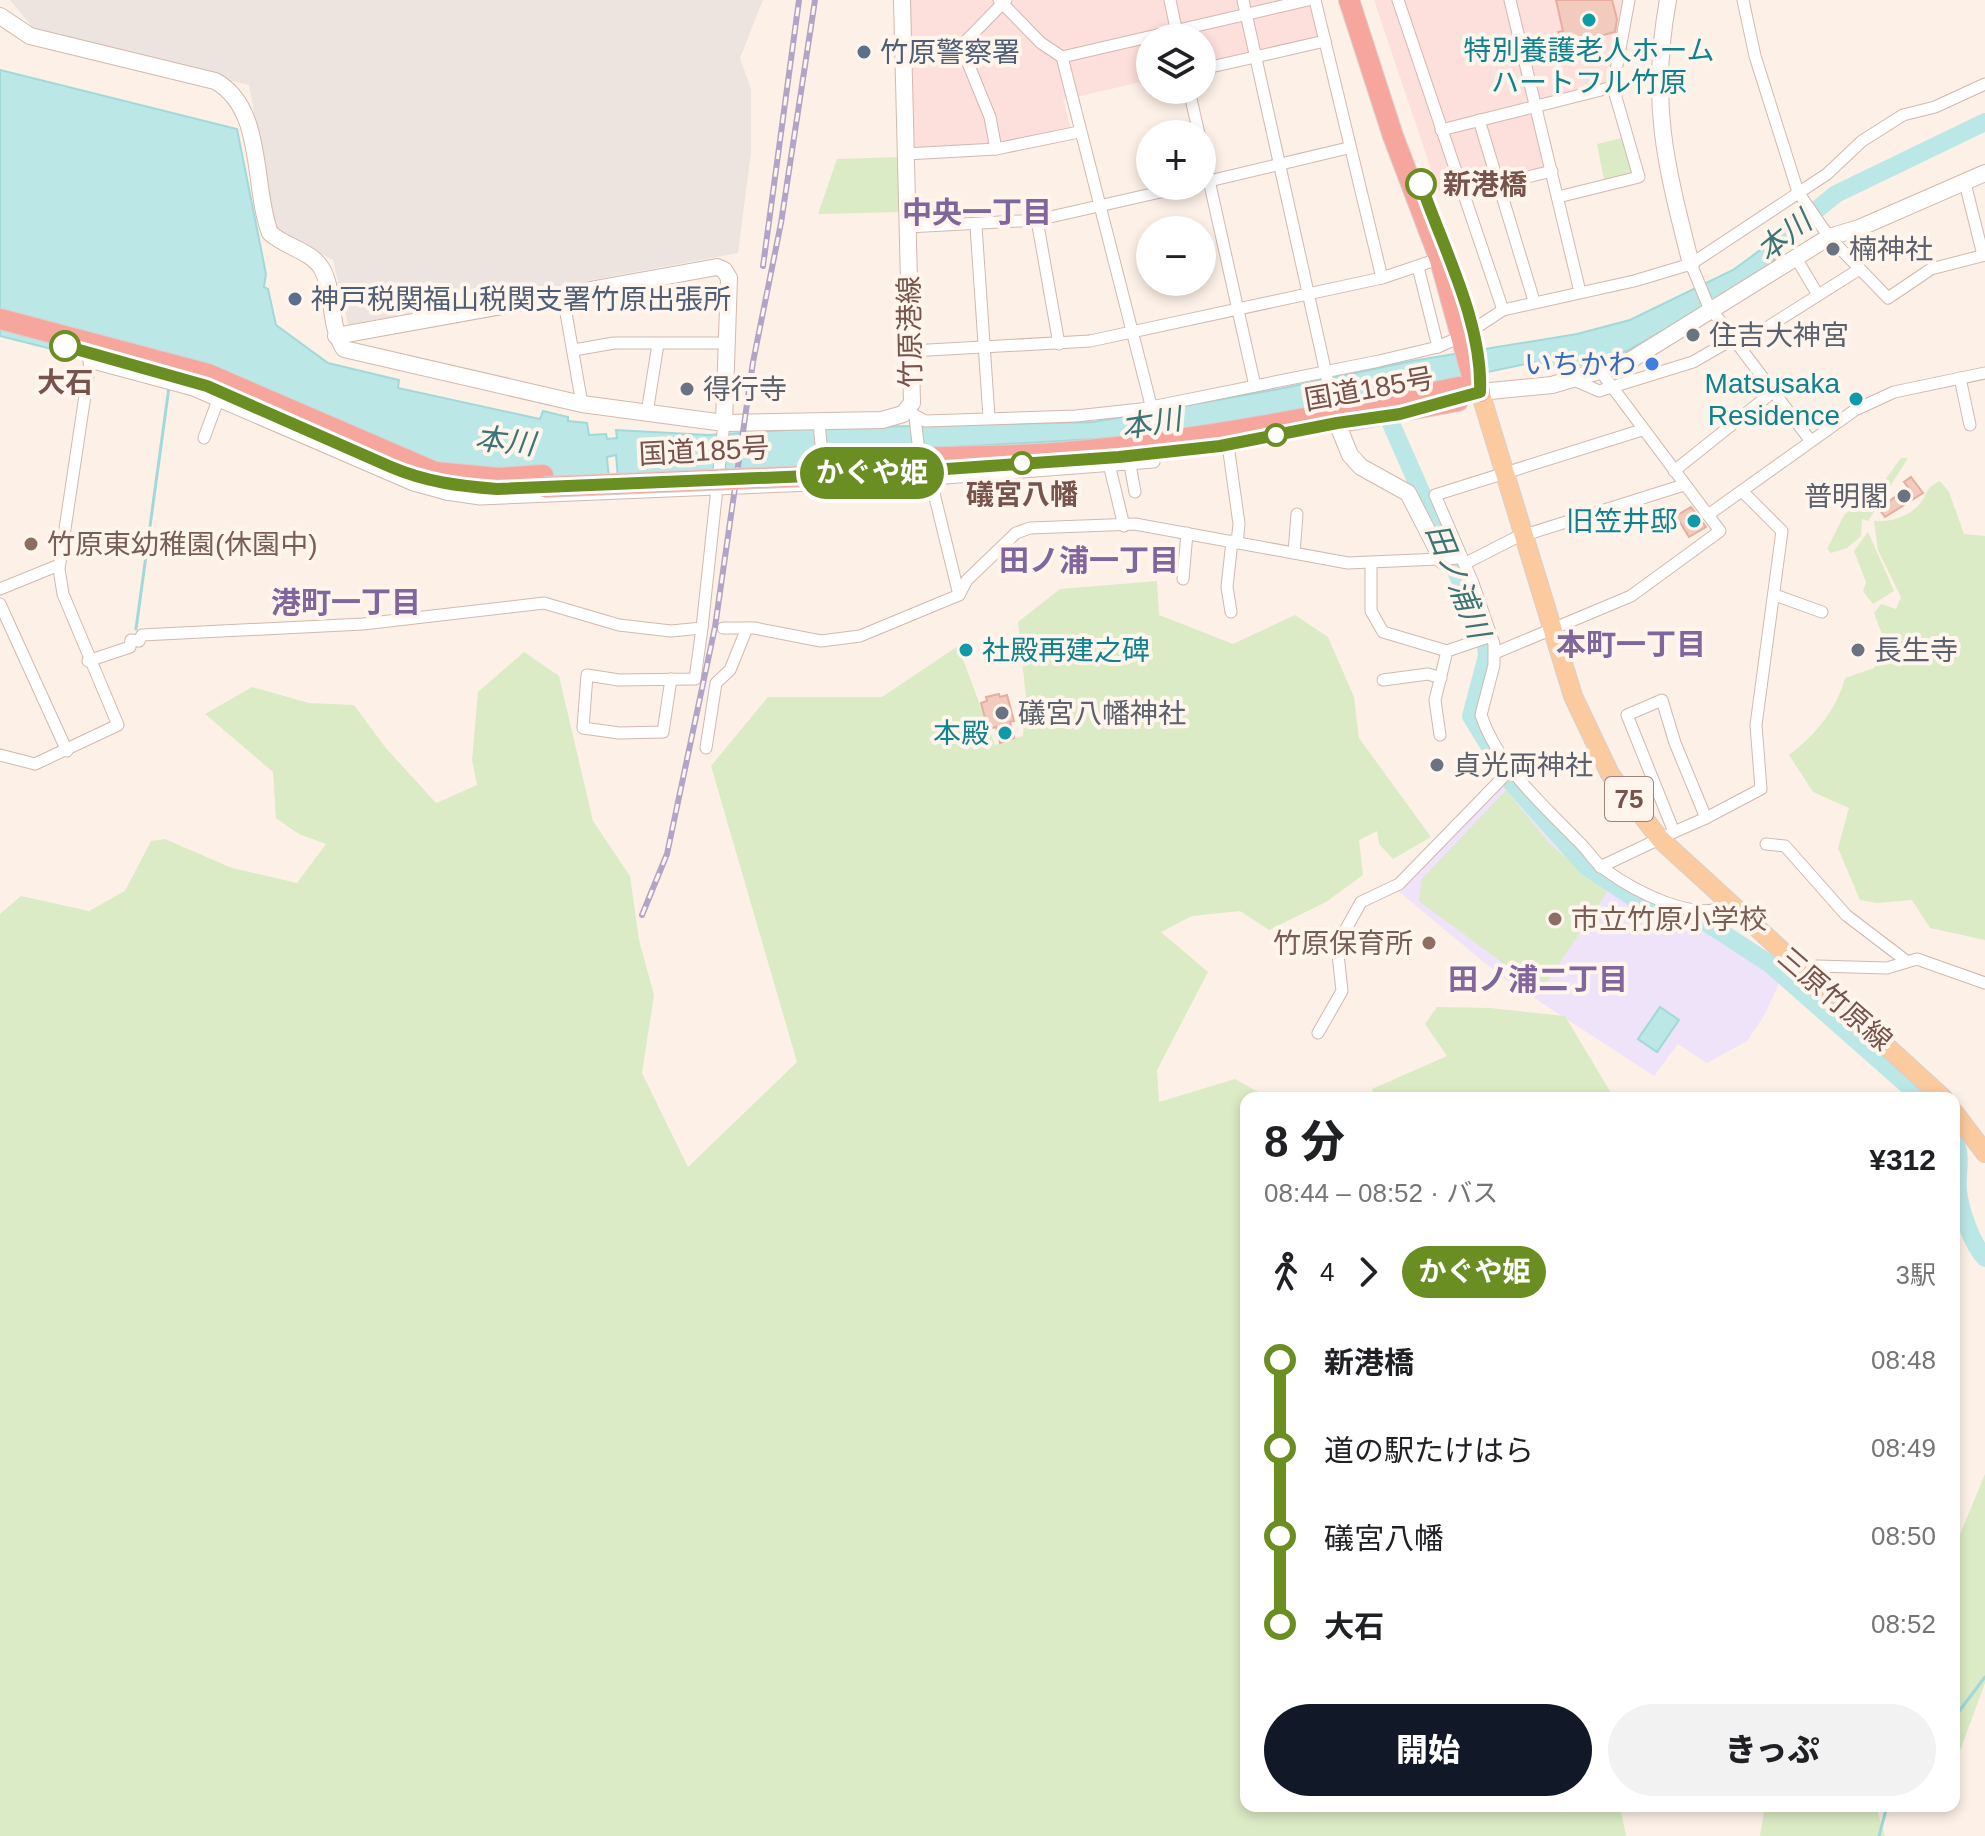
<!DOCTYPE html>
<html lang="ja">
<meta charset="utf-8">
<style>
body{margin:0;font-family:Helvetica,"Noto Sans JP",sans-serif;background:#f2f2f2;color:#202124;height:100vh;display:flex;flex-direction:column;font-size:30px;white-space:nowrap}
*{box-sizing:border-box;margin:0}
p{font-size:26px;color:#757577}
.icon{flex:none;width:44px;height:44px;fill:none;stroke:currentColor;stroke-width:2;stroke-linecap:round;stroke-linejoin:round}
.map{position:relative;flex:1;overflow:hidden}
.sheet{position:absolute;left:1240px;top:1092px;width:720px;height:720px;display:flex;flex-direction:column;background:#fff;border-radius:16px;box-shadow:0 4px 12px #0003}
.sheet>*{flex:none}
.badge{padding:0 16px;border-radius:26px;font-size:28px;line-height:52px}
.buttons{position:absolute;left:1136px;top:24px;display:grid;gap:16px}
.buttons a{display:grid;place-items:center;width:80px;height:80px;border-radius:50%;background:#fff;box-shadow:0 4px 12px #0003;font-size:40px}
.map>.badge{position:absolute;translate:-50% -50%;box-shadow:0 0 0 4px #fff}
.legs{display:flex;align-items:center;gap:12px;height:88px;padding:0 24px;font-size:26px}
.legs p{margin-inline-start:auto}
.overview{display:flex;align-items:center;justify-content:space-between;height:136px;padding:0 24px}
h1{font-size:44px;font-weight:800;line-height:60px}
.primary-button{display:flex;gap:16px;margin-top:auto;padding:16px 24px}
.primary-button a{flex:1;height:92px;border-radius:48px;background:#111827;color:#fff;font-size:32px;font-weight:800;line-height:92px;text-align:center}
.primary-button a+a{background:#f2f2f2;color:#202124}
ul{padding:0 24px;list-style:none}
li{display:flex;align-items:center;gap:28px;height:88px;font-size:30px}
li i{display:grid;place-items:center;width:12px;height:100%;margin:0 10px;background:currentColor}
li i::after{content:'';width:20px;height:20px;margin:-10px;border:6px solid;border-radius:50%;background:#fff}
li p{margin-inline-start:auto}
li:first-child i{background:linear-gradient(#0000 50%,currentColor 0)}
li:last-child i{background:linear-gradient(currentColor 50%,#0000 0)}
.map>svg:first-child{display:block}
.commercial{fill:#fddfdb}
.industrial{fill:#ede4e0}
.education{fill:#eee3f9}
.green{fill:#daebc5}
.water{fill:#bbe7e6;stroke:#a1d9d8;stroke-width:2}
.lines{fill:none;stroke-linecap:round;stroke-linejoin:round}
.stream{stroke:#a1d9d8;stroke-width:3}
.river{stroke:#bbe7e6;stroke-width:18}
.building{fill:#f2cabe;stroke:#e5ae9e;stroke-width:2}
.street-casing{stroke:#d1b9af;stroke-width:13}
.secondary-casing{stroke:#d4b8ad;stroke-width:18}
.primary-casing{stroke:#d9cfcd;stroke-width:20}
.highway-casing{stroke:#d9cfcd;stroke-width:22}
.street{stroke:#fff;stroke-width:11}
.secondary{stroke:#fff;stroke-width:16}
.primary{stroke:#fbca9f;stroke-width:18}
.highway{stroke:#f7a69d;stroke-width:20}
.rail-casing{stroke:#b1a4c7;stroke-width:6}
.rail{stroke:#fff5ed;stroke-width:3;stroke-dasharray:9;stroke-linecap:butt}
.highway-bridge-casing{stroke:#d9cfcd;stroke-width:22;stroke-linecap:butt}
.highway-bridge{stroke:#f7a69d;stroke-width:20}
.line-1-casing{stroke:#fff;stroke-width:18}
.line-1{stroke:#6b8e23;stroke-width:12}
.culture-dot{fill:#0f9aa8;stroke:#fff5ed;stroke-width:3}
.service-dot{fill:#5c6f8a;stroke:#fff5ed;stroke-width:3}
.stop-1-dot{fill:#fff;stroke:#6b8e23;stroke-width:4}
.worship-dot{fill:#6b7280;stroke:#fff5ed;stroke-width:3}
.shop-dot{fill:#3f7fe0;stroke:#fff5ed;stroke-width:3}
.education-dot{fill:#8d6e63;stroke:#fff5ed;stroke-width:3}
.labels{text-anchor:middle;dominant-baseline:central;stroke-width:8;stroke-linejoin:round;paint-order:stroke}
.shield{fill:#fff5ed;stroke:#a0847c;stroke-width:2}
.shield-label{font-size:26px;font-weight:bold;fill:#77534b}
.culture-label{font-size:28px;fill:#0d838f;stroke:#fff5ed;text-anchor:end}
.service-label{font-size:28px;fill:#4e5e75;stroke:#fff5ed;text-anchor:start}
.stop-label{font-size:28px;font-weight:bold;fill:#77534b;stroke:#fff5ed}
.worship-label{font-size:28px;fill:#5b616d;stroke:#fff5ed;text-anchor:start}
.street-label{font-size:28px;fill:#77534b;stroke:#fff5ed}
.shop-label{font-size:28px;fill:#366cbe;stroke:#fff5ed;text-anchor:end}
.education-label{font-size:28px;fill:#785e54;stroke:#fff5ed;text-anchor:start}
.neighbourhood-label{font-size:30px;font-weight:bold;fill:#80669a;stroke:#fff5ed}
.water-label{font-size:30px;font-style:italic;fill:#3b7575;stroke:#fff5ed}
</style>
<div class="map">
<svg width="1985" height="1836" viewBox="0 0 1985 1836">
<rect width="100%" height="100%" fill="#fdf1e7"/>
<g class="commercial">
<polygon points="908,0 1314,0 1326,39 1202,68 1202,38 1150,38 1150,80 1063,100 1072,133 999,147 914,151"/>
<polygon points="1374,0 1627,0 1614,83 1531,104 1547,168 1440,196"/>
</g>
<polygon class="industrial" points="10,0 763,0 740,58 751,89 751,152 738,253 348,325 333,260 276,231 249,85 37,33"/>
<polygon class="education" points="1507,781 1559,844 1596,878 1645,908 1712,931 1767,964 1782,977 1764,1016 1747,1041 1707,1063 1678,1044 1654,1076 1502,977 1397,890"/>
<g class="green">
<polygon points="1626,137 1635,173 1604,180 1597,144"/>
<polygon points="900,157 901,212 818,214 837,159"/>
<polygon points="1901,458 1908,458 1868,521 1862,519 1861,536 1847,548 1831,553 1827,549 1844,515 1880,487"/>
<path d="M1940,481L1949,492L1964,534L1985,536V940L1930,928L1912,900L1877,903L1860,900L1838,848L1849,808L1813,792L1789,755C1816,734 1836,711 1845,678L1874,668L1885,642L1874,613L1881,604L1896,609L1901,597L1878,550L1874,521C1889,522 1906,518 1918,506C1929,494 1923,489 1940,481Z"/>
<polygon points="1868,532 1894,591 1873,604 1863,591 1866,582 1854,551"/>
<polygon points="1157,581 1159,615 1233,644 1295,615 1328,637 1354,697 1359,738 1431,837 1393,859 1379,844 1377,831 1359,840 1363,875 1326,902 1269,930 1240,911 1192,916 1161,932 1208,972 1157,1070 1159,1102 1235,1079 1269,1098 1246,1098 1246,1806 1620,1806 1626,1836 0,1836 0,914 21,896 89,911 125,891 151,841 165,839 232,868 297,883 326,844 299,834 276,818 273,772 205,714 252,687 309,703 354,705 385,747 436,803 477,785 472,760 478,692 524,652 559,676 593,821 630,876 639,940 654,995 642,1073 688,1167 797,1062 711,766 768,697 882,697 958,646 995,745 1023,736 1026,697 1018,622 1060,589"/>
<polygon points="1506,790 1550,844 1607,892 1541,991 1419,901 1422,879"/>
<polygon points="1437,1007 1490,1008 1565,1016 1614,1098 1375,1098 1372,1089 1447,1056 1425,1024"/>
<polygon points="1985,1474 1985,1683 1954,1767 1954,1549"/>
<polygon points="1765,1806 1876,1806 1885,1836 1760,1836"/>
</g>
<g class="water">
<polygon points="0,70 237,129 266,274 264,287 268,289 276,325 328,363 399,380 398,388 540,419 543,411 568,417 568,421 587,423 589,435 606,434 607,439 617,438 616,430 708,435 819,428 1094,422 1279,389 1412,361 1577,334 1630,320 1733,270 1808,215 1813,221 1779,248 1773,262 1708,305 1627,351 1561,371 1536,362 1260,419 1112,438 902,450 904,478 619,490 616,455 607,457 610,492 468,494 410,480 171,379 0,336"/>
<polygon points="1660,1007 1679,1020 1657,1052 1638,1039"/>
</g>
<g class="lines">
<g class="stream">
<polyline points="136,629 169,387"/>
<polyline points="1954,1718 1985,1677"/>
<polyline points="1879,1836 1887,1806"/>
</g>
<g class="river">
<polyline points="1799,224 1836,194 1985,122"/>
<polyline points="1382,403 1485,637 1487,656 1471,716 1512,783 1587,867 1643,904 1707,923 1770,964 1922,1098"/>
<path d="M1954,1140C1963,1156 1956,1174 1958,1191C1960,1210 1972,1244 1985,1258"/>
</g>
</g>
<g class="building">
<polygon points="1556,0 1612,0 1617,19 1615,32 1561,46 1558,32 1563,31"/>
<polygon points="1911,477 1923,493 1885,517 1879,509 1908,487 1904,482"/>
<polygon points="1691,507 1706,527 1689,537 1676,516"/>
<polygon points="999,694 1000,697 1007,695 1014,721 1010,722 1014,738 1000,743 996,727 988,729 981,703 987,701 986,697"/>
</g>
<g class="lines">
<defs>
<g id="street">
<polyline points="999,0 1041,43 1062,57 1163,452"/>
<polyline points="1170,0 1178,38"/>
<polyline points="1243,0 1335,414"/>
<polyline points="1315,0 1382,278"/>
<polyline points="1398,0 1503,310"/>
<polyline points="1510,0 1580,292"/>
<polyline points="1743,0 1755,56 1798,192 1829,237 1888,298 1931,269 1985,255"/>
<polyline points="902,47 961,46"/>
<polyline points="1062,57 1308,0"/>
<polyline points="1202,69 1325,41"/>
<polyline points="1189,90 1199,134"/>
<polyline points="1479,120 1534,301"/>
<polyline points="1441,130 1613,87"/>
<polyline points="996,149 990,117 961,46 1006,0"/>
<polyline points="1202,149 1255,386"/>
<polyline points="906,154 996,149 1079,132"/>
<polyline points="1205,182 1348,148"/>
<polyline points="1965,183 1983,255"/>
<polyline points="1463,193 1552,171"/>
<polyline points="1558,197 1639,177 1613,87 1629,0"/>
<polyline points="1037,220 1059,344"/>
<polyline points="976,226 989,417"/>
<polyline points="908,227 1037,220 1187,186"/>
<polyline points="1796,258 1818,295"/>
<polyline points="1691,264 1708,305 1810,440"/>
<polyline points="1418,267 1438,347"/>
<polyline points="563,296 582,404"/>
<polyline points="1471,331 1503,310 1634,281 1691,264 1827,174 1862,141 1903,115 1935,107 1985,84"/>
<polyline points="1741,344 1858,270"/>
<polyline points="574,350 614,343 728,343"/>
<polyline points="911,351 1090,341 1382,278 1450,255"/>
<polyline points="89,362 193,390 413,485 446,494"/>
<polyline points="1960,378 1970,425"/>
<polyline points="1574,380 1599,391 1693,362 1733,339"/>
<polyline points="907,411 925,421 1076,416 1141,409 1379,361 1438,347 1462,336"/>
<polyline points="647,413 658,344"/>
<polyline points="915,417 919,452"/>
<polyline points="819,422 824,477"/>
<path d="M1642,430L1435,495L1473,583L1494,644V665L1481,715C1498,766 1543,805 1579,842C1588,850 1594,862 1604,869C1633,890 1695,924 1728,905"/>
<polyline points="204,438 221,392"/>
<polyline points="1228,445 1239,524 1237,543"/>
<polyline points="1108,460 1124,526"/>
<polyline points="1130,465 1135,492"/>
<polyline points="928,469 959,595"/>
<polyline points="1674,471 1774,391"/>
<polyline points="446,474 446,494 480,499 811,485"/>
<polyline points="893,482 1154,462"/>
<polyline points="1708,515 1855,410 1894,392 1985,373"/>
<polyline points="1294,553 1297,514"/>
<polyline points="1371,564 1371,611 1383,632 1447,651"/>
<polyline points="1464,564 1515,538 1684,485"/>
<polyline points="1183,579 1187,533"/>
<polyline points="0,589 59,565"/>
<polyline points="1775,595 1822,612"/>
<polyline points="0,604 67,751"/>
<polyline points="1231,612 1227,587 1232,541"/>
<polyline points="723,628 754,628 821,641 860,636 959,595 967,580 1016,533 1030,528 1135,524 1348,563 1462,558"/>
<polyline points="1495,653 1631,596 1720,531 1601,372"/>
<polyline points="88,661 130,647 131,640 139,641 142,635 363,624 544,603 619,625 671,631 702,628 724,423"/>
<polyline points="671,679 663,732 619,733 583,728 587,675 619,680 692,679 695,679 702,628"/>
<polyline points="1383,680 1428,674 1441,678"/>
<polyline points="1440,735 1435,700 1447,651 1491,636"/>
<polyline points="706,748 716,683 730,670 747,628"/>
<polyline points="0,755 35,764 118,725 63,594 59,569 93,342"/>
<polyline points="1674,832 1706,818"/>
<polyline points="1766,844 1785,846 1846,915 1905,960"/>
<polyline points="1600,867 1674,832 1627,715 1662,700 1675,743 1706,818 1761,789 1756,725 1782,531 1742,491"/>
<polyline points="1809,976 1817,966 1887,968 1917,959 1985,983"/>
<polyline points="1318,1033 1342,991 1337,945 1361,902 1399,884 1512,768"/>
</g>
<g id="secondary">
<path d="M1668,0C1649,102 1666,166 1691,264"/>
<path d="M0,16L30,36L215,81C265,108 252,186 270,233C285,247 312,251 322,269C335,292 328,324 344,349L582,404L724,423L882,420L903,414L912,403L902,0"/>
<polyline points="336,336 717,267 724,270 729,278 724,423"/>
<polyline points="1480,392 1552,385 1626,363 1829,237 1859,228 1985,173"/>
<polyline points="1337,423 1350,455 1361,467 1408,493 1443,561"/>
</g>
<g id="primary">
<polyline points="1480,392 1573,696 1610,774 1660,839 1943,1098"/>
<polyline points="1954,1112 1985,1153"/>
</g>
<g id="highway">
<polyline points="1349,0 1393,136 1440,260 1472,376 1480,392"/>
<polyline points="0,319 208,374 435,472 498,478 543,475"/>
<polyline points="1348,421 1458,401"/>
<path d="M902,458C957,456 1013,457 1067,452C1199,440 1329,415 1459,387L1480,392"/>
</g>
</defs>
<use href="#street" class="street-casing"/>
<use href="#secondary" class="secondary-casing"/>
<use href="#primary" class="primary-casing"/>
<use href="#highway" class="highway-casing"/>
<use href="#street" class="street"/>
<use href="#secondary" class="secondary"/>
<use href="#primary" class="primary"/>
<use href="#highway" class="highway"/>
<defs>
<g id="rail">
<polyline points="763,266 799,0"/>
<polyline points="642,915 667,854 715,627 753,362 781,223 815,0"/>
</g>
</defs>
<use href="#rail" class="rail-casing"/>
<use href="#rail" class="rail"/>
<defs>
<polyline id="highway-bridge" points="544,487 903,472"/>
</defs>
<use href="#highway-bridge" class="highway-bridge-casing"/>
<use href="#highway-bridge" class="highway-bridge"/>
</g>
<g class="lines">
<defs>
<path id="line-1" d="M65,346L207,386L391,467C426,482 459,486 497,489L903,472L1119,457L1220,446L1337,423L1400,414L1480,392C1483,323 1443,248 1421,184"/>
</defs>
<use href="#line-1" class="line-1-casing"/>
<use href="#line-1" class="line-1"/>
</g>
<g class="culture-dot">
<circle cx="1589" cy="20" r="8"/>
<circle cx="1856" cy="399" r="8"/>
<circle cx="1694" cy="521" r="8"/>
<circle cx="966" cy="650" r="8"/>
<circle cx="1005" cy="733" r="8"/>
</g>
<g class="service-dot">
<circle cx="864" cy="52" r="8"/>
<circle cx="295" cy="299" r="8"/>
</g>
<g class="stop-1-dot">
<circle cx="1421" cy="184" r="14"/>
<circle cx="65" cy="346" r="14"/>
<circle cx="1276" cy="435" r="10"/>
<circle cx="1022" cy="463" r="10"/>
</g>
<g class="worship-dot">
<circle cx="1833" cy="249" r="8"/>
<circle cx="1693" cy="335" r="8"/>
<circle cx="687" cy="389" r="8"/>
<circle cx="1904" cy="496" r="8"/>
<circle cx="1858" cy="650" r="8"/>
<circle cx="1002" cy="713" r="8"/>
<circle cx="1437" cy="765" r="8"/>
</g>
<circle class="shop-dot" cx="1652" cy="364" r="8"/>
<g class="education-dot">
<circle cx="31" cy="544" r="8"/>
<circle cx="1555" cy="919" r="8"/>
<circle cx="1429" cy="943" r="8"/>
</g>
<g class="labels">
<rect class="shield" x="1605" y="777" width="48" height="44" rx="6"/>
<g class="shield-label">
<text x="1629" y="799">75</text>
</g>
<g class="culture-label">
<text x="1589" y="50" text-anchor="middle">特別養護老人ホーム<tspan x="1589" dy="32">ハートフル竹原</tspan></text>
<text x="1840" y="383">Matsusaka<tspan x="1840" dy="32">Residence</tspan></text>
<text x="1678" y="521">旧笠井邸</text>
<text x="982" y="650" text-anchor="start">社殿再建之碑</text>
<text x="989" y="733">本殿</text>
</g>
<g class="service-label">
<text x="880" y="52">竹原警察署</text>
<text x="311" y="299">神戸税関福山税関支署竹原出張所</text>
</g>
<g class="stop-label">
<text x="1443" y="184" text-anchor="start">新港橋</text>
<text x="65" y="382">大石</text>
<text x="1022" y="494">礒宮八幡</text>
</g>
<g class="worship-label">
<text x="1849" y="249">楠神社</text>
<text x="1709" y="335">住吉大神宮</text>
<text x="703" y="389">得行寺</text>
<text x="1888" y="496" text-anchor="end">普明閣</text>
<text x="1874" y="650">長生寺</text>
<text x="1018" y="713">礒宮八幡神社</text>
<text x="1453" y="765">貞光両神社</text>
</g>
<g class="street-label">
<text transform="translate(910 332) rotate(-91)">竹原港線</text>
<text transform="translate(1369 389) rotate(-10)">国道185号</text>
<text transform="translate(704 451) rotate(-3)">国道185号</text>
<text transform="translate(1835 999) rotate(41)">三原竹原線</text>
</g>
<g class="shop-label">
<text x="1636" y="364">いちかわ</text>
</g>
<g class="education-label">
<text x="47" y="544">竹原東幼稚園(休園中)</text>
<text x="1571" y="919">市立竹原小学校</text>
<text x="1413" y="943" text-anchor="end">竹原保育所</text>
</g>
<g class="neighbourhood-label">
<text x="977" y="212">中央一丁目</text>
<text x="1089" y="560">田ノ浦一丁目</text>
<text x="346" y="602">港町一丁目</text>
<text x="1631" y="644">本町一丁目</text>
<text x="1538" y="979">田ノ浦二丁目</text>
</g>
<g class="water-label">
<text transform="translate(1784 236) rotate(-39)">本川</text>
<text transform="translate(1151 423) rotate(-9)">本川</text>
<text transform="translate(505 441) rotate(6)">本川</text>
<text transform="translate(1458 581) rotate(68)">田ノ浦川</text>
</g>
</g>
</svg>
<div class="buttons">
<a><svg class="icon" aria-label="layers" viewBox="0 0 24 24"><path d="M12 4l9 5-9 5-9-5zM3 14l9 5 9-5"/></svg></a>
<a>+</a>
<a>−</a>
</div>
<b class="badge" style="left:872px;top:473px;background:#6b8e23;color:#fff">かぐや姫</b>
<section class="sheet">
<div class="overview"><div><h1>8 分</h1><p>08:44 – 08:52 · バス</p></div><b>¥312</b></div>
<div class="legs"><svg class="icon" aria-label="walk" viewBox="0 0 24 24"><circle cx="13" cy="4" r="2"/><path d="M13 8l-2 6 4 7M11 14l-3 7M7 12l3-4h3l4 4"/></svg>4<svg class="icon" aria-label="forward" viewBox="0 0 24 24"><path d="M9 5l7 7-7 7"/></svg><b class="badge" style="background:#6b8e23;color:#fff">かぐや姫</b><p>3駅</p></div>
<ul>
<li><i style="color:#6b8e23"></i><b>新港橋</b><p>08:48</p></li>
<li><i style="color:#6b8e23"></i><span>道の駅たけはら</span><p>08:49</p></li>
<li><i style="color:#6b8e23"></i><span>礒宮八幡</span><p>08:50</p></li>
<li><i style="color:#6b8e23"></i><b>大石</b><p>08:52</p></li>
</ul>
<div class="primary-button"><a>開始</a><a>きっぷ</a></div>
</section>
</div>
